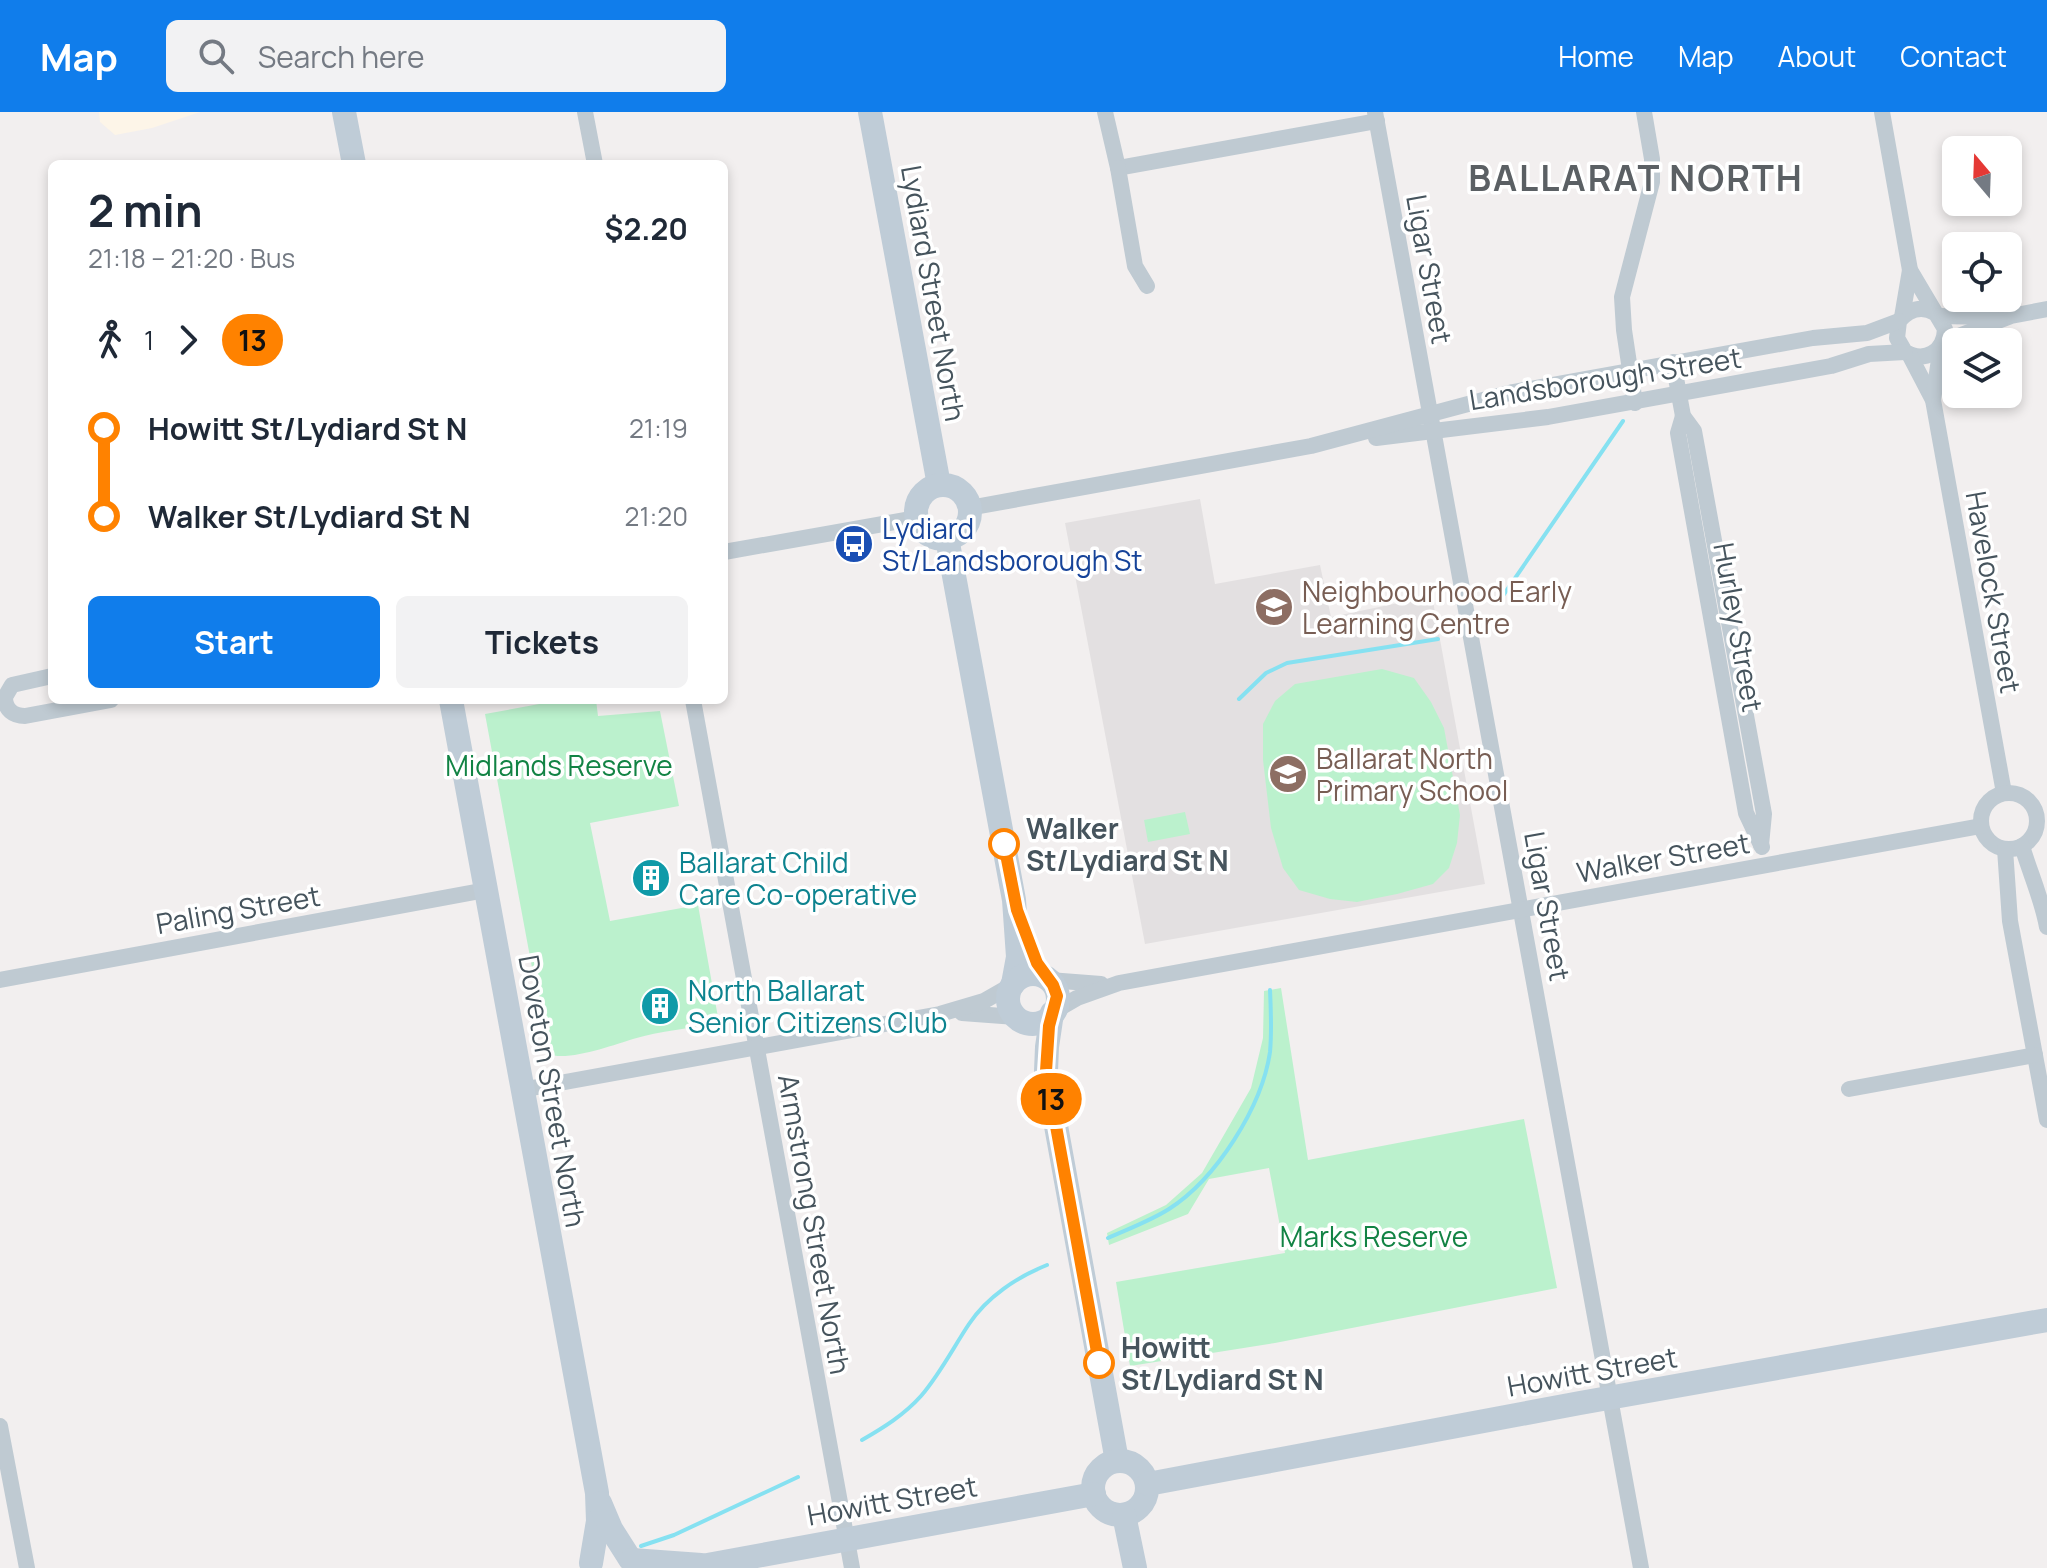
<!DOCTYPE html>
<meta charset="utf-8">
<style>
body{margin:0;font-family:Manrope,sans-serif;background:#f2f2f3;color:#1f2937;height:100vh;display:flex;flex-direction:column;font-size:30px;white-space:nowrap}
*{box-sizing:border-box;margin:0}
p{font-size:26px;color:#747a83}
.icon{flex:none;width:44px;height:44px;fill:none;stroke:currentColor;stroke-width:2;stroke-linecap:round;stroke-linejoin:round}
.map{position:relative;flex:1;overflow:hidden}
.sheet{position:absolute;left:48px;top:48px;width:680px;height:544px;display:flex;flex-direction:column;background:#fff;border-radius:12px;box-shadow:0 4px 12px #0003}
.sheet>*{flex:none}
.badge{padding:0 16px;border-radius:26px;font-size:28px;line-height:52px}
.needle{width:52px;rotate:341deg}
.controls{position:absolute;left:1942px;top:24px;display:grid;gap:16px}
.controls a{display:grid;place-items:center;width:80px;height:80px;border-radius:12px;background:#fff;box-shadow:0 4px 12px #0003;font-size:40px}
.map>.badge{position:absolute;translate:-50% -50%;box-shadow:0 0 0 4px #fff}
.legs{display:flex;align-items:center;gap:12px;height:88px;padding:0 40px;font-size:26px}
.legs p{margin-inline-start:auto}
.summary{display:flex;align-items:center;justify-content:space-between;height:136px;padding:0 40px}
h1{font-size:44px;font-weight:700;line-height:60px}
.button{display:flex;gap:16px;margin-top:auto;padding:16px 40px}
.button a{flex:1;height:92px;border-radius:12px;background:#107deb;color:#fff;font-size:32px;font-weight:700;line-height:92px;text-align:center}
.button a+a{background:#f2f2f3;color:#1f2937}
ul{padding:0 40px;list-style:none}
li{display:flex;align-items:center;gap:28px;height:88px;font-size:30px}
li i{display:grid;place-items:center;width:12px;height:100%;margin:0 10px;background:currentColor}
li i::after{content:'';width:20px;height:20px;margin:-10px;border:6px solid;border-radius:50%;background:#fff}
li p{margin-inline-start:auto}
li:first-child i{background:linear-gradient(#0000 50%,currentColor 0)}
li:last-child i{background:linear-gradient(currentColor 50%,#0000 0)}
header{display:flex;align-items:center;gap:48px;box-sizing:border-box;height:112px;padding:0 40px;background:#107deb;color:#fff}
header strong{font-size:38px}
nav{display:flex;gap:44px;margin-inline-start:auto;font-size:28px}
.search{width:560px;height:72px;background:#f2f2f3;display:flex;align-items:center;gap:20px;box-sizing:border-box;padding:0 28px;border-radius:12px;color:#747a83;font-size:30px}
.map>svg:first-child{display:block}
.commercial{fill:#fdf5e8}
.education{fill:#e3e0e1}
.green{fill:#bbf1cd}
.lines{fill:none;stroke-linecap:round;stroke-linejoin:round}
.stream{stroke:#86e1f1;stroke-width:4}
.street{stroke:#bfcad2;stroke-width:16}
.secondary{stroke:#bfccd7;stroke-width:24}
.line-1-casing{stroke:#fff;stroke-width:18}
.line-1{stroke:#ff8200;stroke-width:12}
.stop-1-dot{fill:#fff;stroke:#ff8200;stroke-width:4}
.labels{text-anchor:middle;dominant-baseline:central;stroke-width:7;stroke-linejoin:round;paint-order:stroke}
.street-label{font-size:28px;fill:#46545d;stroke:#fff}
.transit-label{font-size:28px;fill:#164399;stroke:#fff;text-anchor:start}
.education-label{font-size:28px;fill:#785e54;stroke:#fff;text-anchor:start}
.park-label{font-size:28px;fill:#128344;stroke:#fff}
.stop-label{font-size:28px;font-weight:bold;fill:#46545d;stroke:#fff;text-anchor:start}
.culture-label{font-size:28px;fill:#0d838f;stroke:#fff;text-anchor:start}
.district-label{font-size:36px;font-weight:bold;letter-spacing:2px;fill:#5b6064;stroke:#fff}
</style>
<header>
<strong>Map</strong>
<div class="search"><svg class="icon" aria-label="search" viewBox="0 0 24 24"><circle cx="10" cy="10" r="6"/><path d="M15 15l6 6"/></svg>Search here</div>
<nav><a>Home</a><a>Map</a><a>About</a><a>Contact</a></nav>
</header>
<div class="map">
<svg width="2047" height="1456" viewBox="0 0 2047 1456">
<rect width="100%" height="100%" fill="#f2efef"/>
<polygon class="commercial" points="99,0 200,0 152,16 115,23 100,10"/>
<polygon class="education" points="1200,387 1215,472 1320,453 1331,505 1432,484 1485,772 1145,832 1065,411"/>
<g class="green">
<polygon points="1382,557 1414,566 1431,590 1444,616 1460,703 1457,731 1449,756 1433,772 1397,782 1357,790 1330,787 1299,778 1283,756 1271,716 1263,648 1263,612 1275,589 1295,572"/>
<path d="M561,588H596L598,604L660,599L679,694L590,711L610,809L698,793L719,911C691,916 660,919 633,927C613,933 568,950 548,942L485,602Z"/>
<polygon points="1185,700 1190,722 1148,730 1144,708"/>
<polygon points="1281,876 1308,1048 1524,1007 1557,1176 1275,1231 1130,1254 1116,1170 1285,1141 1269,1056 1209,1067 1188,1102 1109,1133 1107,1121 1166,1093 1202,1061 1251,976 1263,926 1264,879"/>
</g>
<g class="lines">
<g class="stream">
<polyline points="1500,488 1623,309"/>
<polyline points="1239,587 1266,561 1287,551 1438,527"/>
<path d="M1108,1126C1128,1117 1150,1109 1169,1097C1216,1067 1262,995 1270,940C1272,919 1271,899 1270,878"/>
<path d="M862,1328C883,1316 904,1303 921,1284C940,1262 953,1236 969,1212C987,1185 1017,1165 1047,1153"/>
<polyline points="641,1434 674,1423 798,1365"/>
</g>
<g class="street">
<polyline points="585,0 595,52"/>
<polyline points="1105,0 1118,56 1377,9"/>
<polyline points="1375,0 1641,1456"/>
<path d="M1882,0L1910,158L1945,217C1944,240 1925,251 1905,240L1897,226L1899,209C1909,197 1921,193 1935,201"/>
<polyline points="1118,56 1135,154 1147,174"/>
<polyline points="1938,204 1994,205"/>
<polyline points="1902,205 1910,158"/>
<polyline points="1943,230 2011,204 2047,197"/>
<polyline points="1909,242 1933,288 2004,681"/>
<polyline points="1673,250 1683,304 1694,319 1764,702 1761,733"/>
<polyline points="1933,288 1941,234"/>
<polyline points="1635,291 1624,218 1622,185 1652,70 1652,47 1644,0"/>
<polyline points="1683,304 1678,321 1746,701 1762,735"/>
<polyline points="1376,326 1548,305 1831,254 1869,242 1905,240"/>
<polyline points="969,396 1311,334 1513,280 1813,226 1867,221 1899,209"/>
<polyline points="724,440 917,406"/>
<path d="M52,564L12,573L5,585C5,598 13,604 25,604L111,588"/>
<polyline points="693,588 852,1456"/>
<circle cx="2009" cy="709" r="28"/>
<path d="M2022,734C2030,761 2042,787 2047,815"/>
<polyline points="2005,737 2010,809 2047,1008"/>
<polyline points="0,868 486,778"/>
<polyline points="1049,868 1101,872"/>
<polyline points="1053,900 1077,886 1119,871 1981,714"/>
<polyline points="962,901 1016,905"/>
<polyline points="1849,977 2035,943"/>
<polyline points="521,978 940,902 984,889 1012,873"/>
<polyline points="0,1314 27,1456"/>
</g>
<g class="secondary">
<polyline points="344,0 354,52"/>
<polyline points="870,0 939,373"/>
<circle cx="943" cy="400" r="27"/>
<polyline points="947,426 1014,788 1018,845 1013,872"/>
<polyline points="451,588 597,1381 598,1409 591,1451"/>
<circle cx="1033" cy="887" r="25"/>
<polyline points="1052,901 1047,935 1046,959 1117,1349"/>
<circle cx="1120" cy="1376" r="27"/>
<polyline points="1148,1372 1580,1291 2047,1208"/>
<polyline points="600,1391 611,1417 630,1447"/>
<polyline points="1124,1403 1135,1456"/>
<polyline points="632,1448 701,1453"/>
<polyline points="691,1456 1094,1382"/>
</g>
</g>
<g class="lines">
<defs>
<polyline id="line-1" points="1004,732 1017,798 1037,851 1053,873 1057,884 1049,914 1046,959 1099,1251"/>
</defs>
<use href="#line-1" class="line-1-casing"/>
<use href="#line-1" class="line-1"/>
</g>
<defs>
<symbol id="bus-disc" viewBox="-11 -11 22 22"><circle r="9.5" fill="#1a4fb4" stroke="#fff"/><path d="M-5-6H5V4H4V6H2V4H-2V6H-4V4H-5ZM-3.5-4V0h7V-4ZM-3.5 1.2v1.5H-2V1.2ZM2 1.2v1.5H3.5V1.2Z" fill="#fff"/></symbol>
<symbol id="school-disc" viewBox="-11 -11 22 22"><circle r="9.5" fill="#8d6e63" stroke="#fff"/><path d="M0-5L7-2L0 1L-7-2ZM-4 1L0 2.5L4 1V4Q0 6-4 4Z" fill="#fff"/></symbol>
<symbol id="building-disc" viewBox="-11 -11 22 22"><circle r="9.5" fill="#0f9aa8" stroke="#fff"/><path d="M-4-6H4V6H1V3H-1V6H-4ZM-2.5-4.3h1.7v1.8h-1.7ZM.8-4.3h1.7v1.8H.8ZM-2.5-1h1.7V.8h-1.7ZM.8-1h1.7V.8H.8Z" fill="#fff"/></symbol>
</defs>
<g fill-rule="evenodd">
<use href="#bus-disc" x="832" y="410" width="44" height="44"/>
<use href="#school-disc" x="1252" y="473" width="44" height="44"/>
<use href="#school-disc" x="1266" y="640" width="44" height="44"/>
<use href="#building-disc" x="629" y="744" width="44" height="44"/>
<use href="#building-disc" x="638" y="872" width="44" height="44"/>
</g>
<g class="stop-1-dot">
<circle cx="1004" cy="732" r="14"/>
<circle cx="1099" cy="1251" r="14"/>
</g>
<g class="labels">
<g class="street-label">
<text transform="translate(1430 157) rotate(80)">Ligar Street</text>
<text transform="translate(934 181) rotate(80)">Lydiard Street North</text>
<text transform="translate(1605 266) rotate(-9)">Landsborough Street</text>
<text transform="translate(1994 480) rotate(80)">Havelock Street</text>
<text transform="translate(1739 515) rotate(80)">Hurley Street</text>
<text transform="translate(1663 745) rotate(-10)">Walker Street</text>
<text transform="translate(1548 794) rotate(80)">Ligar Street</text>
<text transform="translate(238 797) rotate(-10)">Paling Street</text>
<text transform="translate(553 979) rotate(80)">Doveton Street North</text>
<text transform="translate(815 1112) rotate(80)">Armstrong Street North</text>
<text transform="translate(1592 1259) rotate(-10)">Howitt Street</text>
<text transform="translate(892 1388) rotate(-10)">Howitt Street</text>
</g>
<g class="transit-label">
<text x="882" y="416">Lydiard<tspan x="882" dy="32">St/Landsborough St</tspan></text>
</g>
<g class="education-label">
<text x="1302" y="479">Neighbourhood Early<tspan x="1302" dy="32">Learning Centre</tspan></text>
<text x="1316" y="646">Ballarat North<tspan x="1316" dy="32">Primary School</tspan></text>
</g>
<g class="park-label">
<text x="559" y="653">Midlands Reserve</text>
<text x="1374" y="1124">Marks Reserve</text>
</g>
<g class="stop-label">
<text x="1026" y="716">Walker<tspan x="1026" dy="32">St/Lydiard St N</tspan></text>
<text x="1121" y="1235">Howitt<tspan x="1121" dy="32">St/Lydiard St N</tspan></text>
</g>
<g class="culture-label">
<text x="679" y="750">Ballarat Child<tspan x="679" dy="32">Care Co-operative</tspan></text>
<text x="688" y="878">North Ballarat<tspan x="688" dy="32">Senior Citizens Club</tspan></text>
</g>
<g class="district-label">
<text x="1636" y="65">BALLARAT NORTH</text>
</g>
</g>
</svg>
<div class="controls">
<a><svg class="needle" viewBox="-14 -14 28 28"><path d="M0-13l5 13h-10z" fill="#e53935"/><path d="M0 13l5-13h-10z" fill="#747a83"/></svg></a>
<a><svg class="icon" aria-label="locate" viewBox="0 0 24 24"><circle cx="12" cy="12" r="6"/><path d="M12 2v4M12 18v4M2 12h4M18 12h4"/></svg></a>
<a><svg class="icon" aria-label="layers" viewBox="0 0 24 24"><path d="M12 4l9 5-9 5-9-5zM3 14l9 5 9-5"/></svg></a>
</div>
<b class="badge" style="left:1051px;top:987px;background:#ff8200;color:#111">13</b>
<section class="sheet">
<div class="summary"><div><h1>2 min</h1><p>21:18 – 21:20 · Bus</p></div><b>$2.20</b></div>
<div class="legs"><svg class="icon" aria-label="walk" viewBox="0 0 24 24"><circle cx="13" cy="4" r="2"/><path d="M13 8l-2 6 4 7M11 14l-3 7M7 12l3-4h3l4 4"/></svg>1<svg class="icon" aria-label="forward" viewBox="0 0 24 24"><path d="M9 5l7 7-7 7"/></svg><b class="badge" style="background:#ff8200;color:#111">13</b></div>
<ul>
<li><i style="color:#ff8200"></i><b>Howitt St/Lydiard St N</b><p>21:19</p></li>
<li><i style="color:#ff8200"></i><b>Walker St/Lydiard St N</b><p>21:20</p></li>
</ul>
<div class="button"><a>Start</a><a>Tickets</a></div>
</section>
</div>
